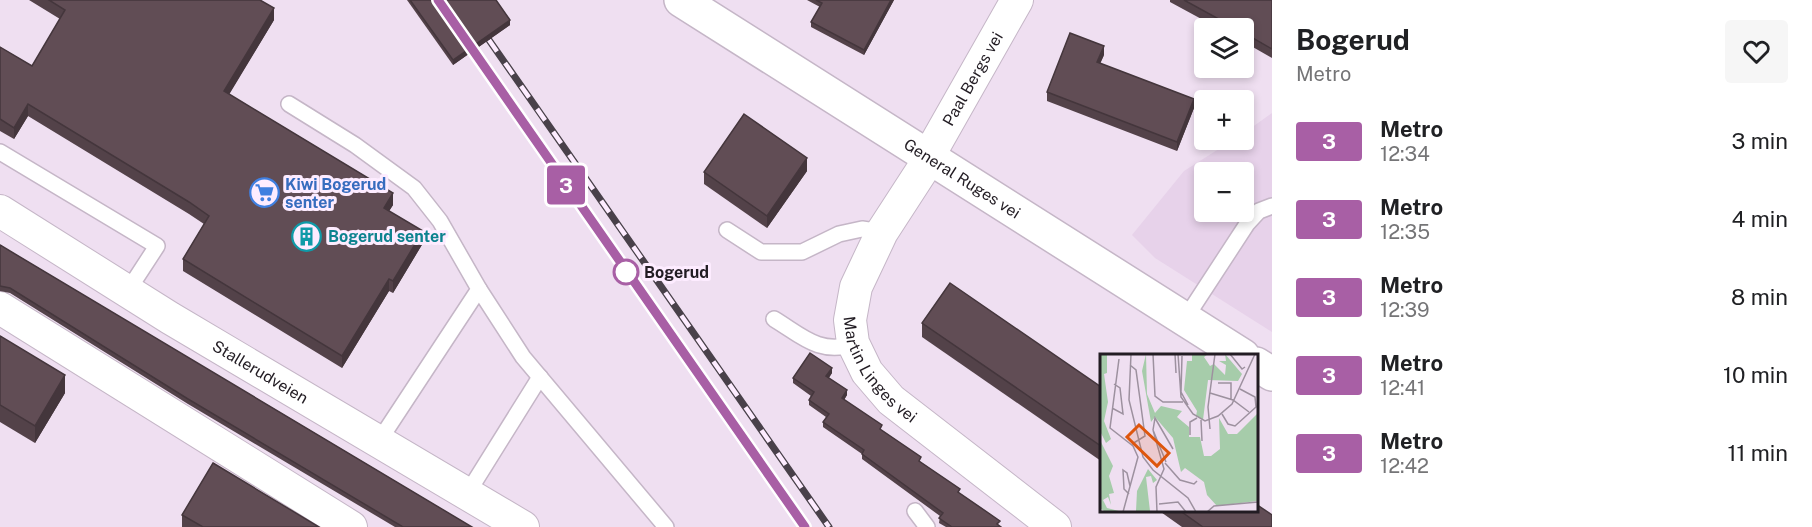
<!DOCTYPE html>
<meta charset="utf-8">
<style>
body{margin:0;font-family:"Public Sans",sans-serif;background:#f6f6f6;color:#202124;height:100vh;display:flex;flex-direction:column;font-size:22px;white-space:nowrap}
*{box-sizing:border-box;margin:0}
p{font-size:20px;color:#757577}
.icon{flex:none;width:33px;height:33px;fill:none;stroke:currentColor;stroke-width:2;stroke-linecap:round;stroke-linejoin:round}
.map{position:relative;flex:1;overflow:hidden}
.sheet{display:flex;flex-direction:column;background:#fff;width:540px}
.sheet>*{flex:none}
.badge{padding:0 12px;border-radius:4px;font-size:21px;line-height:39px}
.tools{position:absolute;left:1194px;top:18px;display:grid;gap:12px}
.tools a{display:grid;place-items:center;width:60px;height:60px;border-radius:6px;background:#fff;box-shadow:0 3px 9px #0003;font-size:30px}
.map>.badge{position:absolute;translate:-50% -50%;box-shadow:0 0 0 3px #fff}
.round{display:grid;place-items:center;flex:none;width:63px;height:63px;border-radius:6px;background:#f6f6f6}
.headline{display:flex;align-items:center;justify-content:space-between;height:102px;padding:0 24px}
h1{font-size:28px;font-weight:700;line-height:45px}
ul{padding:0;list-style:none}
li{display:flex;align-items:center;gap:18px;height:78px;padding:0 24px}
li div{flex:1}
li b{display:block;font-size:22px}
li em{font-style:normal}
li .badge{min-width:66px;font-weight:700;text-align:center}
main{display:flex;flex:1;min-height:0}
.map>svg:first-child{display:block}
.built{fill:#e7d2ea;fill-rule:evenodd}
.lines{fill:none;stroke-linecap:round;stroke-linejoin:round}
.service-casing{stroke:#c5b6c7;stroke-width:18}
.minor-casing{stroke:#c5b6c7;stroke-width:34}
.secondary-casing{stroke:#c5b6c7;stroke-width:36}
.service{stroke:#fff;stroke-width:15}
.minor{stroke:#fff;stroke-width:32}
.secondary{stroke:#fff;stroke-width:33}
.rail-casing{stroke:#49414a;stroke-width:7}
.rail{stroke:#fdecff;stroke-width:4.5;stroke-dasharray:14;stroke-linecap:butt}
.wall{fill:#534249}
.shaded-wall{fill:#44363c}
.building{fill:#614d55;stroke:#44363c;stroke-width:1.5}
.line-casing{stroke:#fff;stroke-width:14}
.line{stroke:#a85fa5;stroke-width:9}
.stop-dot{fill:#fff;stroke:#a85fa5;stroke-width:3}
.labels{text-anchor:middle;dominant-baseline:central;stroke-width:6;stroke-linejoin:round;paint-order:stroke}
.street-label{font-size:16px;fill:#221c23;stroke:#fdecff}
.shop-label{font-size:16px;font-weight:bold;fill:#366cbe;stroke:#fdecff;text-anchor:start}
.culture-label{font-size:16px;font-weight:bold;fill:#0d838f;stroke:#fdecff;text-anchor:start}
.stop-label{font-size:16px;font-weight:bold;fill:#221c23;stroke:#fdecff;text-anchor:start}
.inset-road{fill:none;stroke:#9d919f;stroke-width:1.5}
.view{fill:#de560d;fill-opacity:0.15;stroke:#de560d;stroke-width:3}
.inset-edge{fill:none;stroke:#221c23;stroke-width:3}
</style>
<main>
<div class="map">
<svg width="1272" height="527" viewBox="0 0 1272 527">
<rect width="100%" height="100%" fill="#efdff1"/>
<path class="built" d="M1272,113V332L1155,258L1132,235L1184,171L1233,140H1244V133ZM1204,172H1244V212H1204Z"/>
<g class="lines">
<defs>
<g id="service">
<polyline points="289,104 355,145 414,188 440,221 479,289 379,441"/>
<polyline points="0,152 157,246 127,292"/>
<polyline points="727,230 761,252 802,252 839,234 862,229 882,232"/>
<polyline points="479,289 523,357 666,527"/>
<path d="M774,319C802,336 819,355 854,344"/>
<polyline points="1185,319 1247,224 1259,211 1272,206"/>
<polyline points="467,494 540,377"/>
<polyline points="915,511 927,527"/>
</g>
<g id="minor">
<path id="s1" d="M928,157L1017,0"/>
<path id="s2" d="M930,158L882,232L856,287L850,320L853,343L867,372L891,400L1055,527"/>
<path id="s3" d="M0,211L170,318L523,527"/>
<polyline points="0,308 351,527"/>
</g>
<g id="secondary">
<path id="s4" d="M681,0L1243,356"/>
<polyline points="1256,364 1272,374"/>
</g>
</defs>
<use href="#service" class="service-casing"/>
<use href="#minor" class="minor-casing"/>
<use href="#secondary" class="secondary-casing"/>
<use href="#service" class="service"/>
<use href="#minor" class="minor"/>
<use href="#secondary" class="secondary"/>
<defs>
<g id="rail">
<polyline points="489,40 829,527"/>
<polyline points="473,52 805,527"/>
</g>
</defs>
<use href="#rail" class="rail-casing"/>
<use href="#rail" class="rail"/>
</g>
<g class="wall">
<polygon points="29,0 260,0 274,20 229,94 393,205 389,211 423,243 393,293 389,291 342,368 183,271 183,259 204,224 189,214 28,116 14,139 0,131 0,47 32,66 60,19"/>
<polygon points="407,0 496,0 510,25 453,65"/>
<polygon points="807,0 894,0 864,55 811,27 811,22 820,7"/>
<polygon points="1170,0 1272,0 1272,58 1244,42 1244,28 1218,28 1170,2"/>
<polygon points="1104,55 1100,63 1194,108 1177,151 1047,101 1047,92"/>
<polygon points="807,171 767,228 704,184 704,172"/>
<polygon points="0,245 472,527 395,527 188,404 10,293 0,291"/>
<polygon points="922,323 1101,387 1101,461 922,337"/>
<polygon points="0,336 65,393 35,443 0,422"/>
<polygon points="832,373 829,378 847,395 844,400 1001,527 946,527 939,523 940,516 862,459 862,454 823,427 823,422 826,417 809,405 809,400 811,396 793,383 793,378"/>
<polygon points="1158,510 1256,510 1272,527 1182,527"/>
<polygon points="182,515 319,527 182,527"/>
</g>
<g class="shaded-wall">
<polygon points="891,0 894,0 864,55 864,50"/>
<polygon points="274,8 274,20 224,103 224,91"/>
<polygon points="510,20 510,25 453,65 453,60"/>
<polygon points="1104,46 1104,55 1097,71 1097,62"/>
<polygon points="1194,99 1194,108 1177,151 1177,142"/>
<polygon points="28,104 28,116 14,139 14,128"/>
<polygon points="807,158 807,171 767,228 767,216"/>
<polygon points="393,193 393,205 384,219 384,208"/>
<polygon points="423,231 423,243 393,293 393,281"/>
<polygon points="389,279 389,291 342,368 342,356"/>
<polygon points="832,368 832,373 826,381 826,376"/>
<polygon points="65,375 65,393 35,443 35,426"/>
<polygon points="847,390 847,395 842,403 842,398"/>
</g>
<g class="building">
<polygon points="49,0 260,0 274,8 224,91 393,193 384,208 423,231 393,281 389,279 342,356 183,259 209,216 189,202 28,104 14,128 0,119 0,47 32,66 65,10"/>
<polygon points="410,0 496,0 510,20 453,60"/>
<polygon points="816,0 891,0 864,50 811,22 822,3"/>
<polygon points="1184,0 1272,0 1272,49 1244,33 1244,28 1235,28"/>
<polygon points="1070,33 1104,46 1097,62 1194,99 1177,142 1047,92"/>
<polygon points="744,114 807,158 767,216 704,172"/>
<polygon points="0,245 472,527 403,527 188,399 10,288 0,286"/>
<polygon points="950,283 1101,387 1101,446 922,323"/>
<polygon points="0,336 65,375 35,426 0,405"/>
<polygon points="810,353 832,368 826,376 847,390 842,398 882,425 880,429 921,457 919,461 960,489 958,492 1000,521 997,524 1001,527 952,527 939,518 943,513 862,454 864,450 823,422 829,414 809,400 814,392 793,378"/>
<polygon points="213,463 319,527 203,527 182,515"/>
<polygon points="1256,504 1272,515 1272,527 1203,527 1179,510 1256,510"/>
</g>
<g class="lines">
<defs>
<polyline id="line" points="438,0 805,527"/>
</defs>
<use href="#line" class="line-casing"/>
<use href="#line" class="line"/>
</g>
<defs>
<symbol id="supermarket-ring" viewBox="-11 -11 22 22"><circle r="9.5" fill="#fdecff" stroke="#3f7fe0" stroke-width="1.5"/><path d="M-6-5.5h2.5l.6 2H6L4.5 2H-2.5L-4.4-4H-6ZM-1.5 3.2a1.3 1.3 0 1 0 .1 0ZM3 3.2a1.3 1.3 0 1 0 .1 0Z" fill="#3f7fe0"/></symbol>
<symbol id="building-ring" viewBox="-11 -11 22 22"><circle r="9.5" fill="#fdecff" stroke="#0f9aa8" stroke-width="1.5"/><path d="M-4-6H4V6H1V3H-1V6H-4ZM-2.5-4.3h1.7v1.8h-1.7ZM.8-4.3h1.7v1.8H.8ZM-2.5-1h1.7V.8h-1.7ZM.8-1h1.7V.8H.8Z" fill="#0f9aa8"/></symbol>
</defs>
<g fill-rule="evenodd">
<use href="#supermarket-ring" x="248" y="176" width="33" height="33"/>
<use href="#building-ring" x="290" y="220" width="33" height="33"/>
</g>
<circle class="stop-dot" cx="626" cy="272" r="12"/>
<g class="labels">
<g class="street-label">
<text stroke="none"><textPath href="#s1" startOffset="90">Paal Bergs vei</textPath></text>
<text stroke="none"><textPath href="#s4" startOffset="333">General Ruges vei</textPath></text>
<text stroke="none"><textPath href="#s2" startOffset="242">Martin Linges vei</textPath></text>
<text stroke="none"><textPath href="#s3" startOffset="306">Stallerudveien</textPath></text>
</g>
<g class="shop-label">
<text x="285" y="184">Kiwi Bogerud<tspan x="285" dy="18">senter</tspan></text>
</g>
<g class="culture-label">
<text x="328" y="236">Bogerud senter</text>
</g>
<g class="stop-label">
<text x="644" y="272">Bogerud</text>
</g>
</g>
<g transform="translate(1100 354)">
<rect width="158" height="158" fill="#efdff1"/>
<path d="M0,86L13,112L9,122L14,139L9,140L11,151L8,143L3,146L7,154L19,157H4L0,154Z" fill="#a6ccaa"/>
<path d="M0,0H7V19L4,20L8,48L4,67L11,85L6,89L0,77ZM46,0L47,40L55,59L61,52L82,57L77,63L89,73V83H100L104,102H111L120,95L119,64L128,80H137L157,60V147L117,152L107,141L104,128L85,114L81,118L73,84L55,63L51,68L42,17ZM92,0H108L104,3L110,12L114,10L125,21L126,11L119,7H126L125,0L142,20L138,27L108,26L103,66L96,62L97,57L84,36L87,7H92ZM48,115L57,126L53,129L51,122L46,123L50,157H36L37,137Z" fill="#a6ccaa"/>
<path class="inset-road" d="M31,0L29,46L43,103L53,116L88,144L96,158M53,0L55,42L63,48H83M75,0L76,19M78,0L81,43L93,60L105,67L118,62L132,50L155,0M130,0L142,15L145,13M82,2L81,38L88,51M19,5L10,74L33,92L38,103L23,158M30,11L36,16L45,82L32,90M118,29H131V45M110,39L133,46L149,58M12,54L23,60L20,34L14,30M122,60L128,70L135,72L156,53L155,43L140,35M101,66L102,87M110,75L108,53L115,0M53,76L55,64L73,95M90,81V68L97,64M65,109L80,126L94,130L97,127M29,140L24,135L23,116L27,119L30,132M59,150L78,148L86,158M57,158L56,133L64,115L53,76L66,108M107,158L114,152L158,148"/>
<path class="view" d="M39,71L69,99L57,112L27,83Z"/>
<rect width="158" height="158" class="inset-edge"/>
</g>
</svg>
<div class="tools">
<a><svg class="icon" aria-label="layers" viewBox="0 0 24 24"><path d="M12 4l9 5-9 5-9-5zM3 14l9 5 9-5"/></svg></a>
<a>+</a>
<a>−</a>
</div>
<b class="badge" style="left:566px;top:185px;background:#a85fa5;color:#fff">3</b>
</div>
<section class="sheet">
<div class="headline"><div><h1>Bogerud</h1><p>Metro</p></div><a class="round"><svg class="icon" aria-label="heart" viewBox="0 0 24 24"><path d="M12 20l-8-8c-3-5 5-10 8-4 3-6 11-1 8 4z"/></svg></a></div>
<ul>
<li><span class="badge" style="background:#a85fa5;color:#fff">3</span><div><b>Metro</b><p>12:34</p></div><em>3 min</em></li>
<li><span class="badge" style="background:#a85fa5;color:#fff">3</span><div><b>Metro</b><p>12:35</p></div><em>4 min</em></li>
<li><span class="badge" style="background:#a85fa5;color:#fff">3</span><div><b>Metro</b><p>12:39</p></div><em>8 min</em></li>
<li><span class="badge" style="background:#a85fa5;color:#fff">3</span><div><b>Metro</b><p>12:41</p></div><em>10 min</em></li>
<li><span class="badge" style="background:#a85fa5;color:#fff">3</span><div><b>Metro</b><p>12:42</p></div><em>11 min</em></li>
</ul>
</section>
</main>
